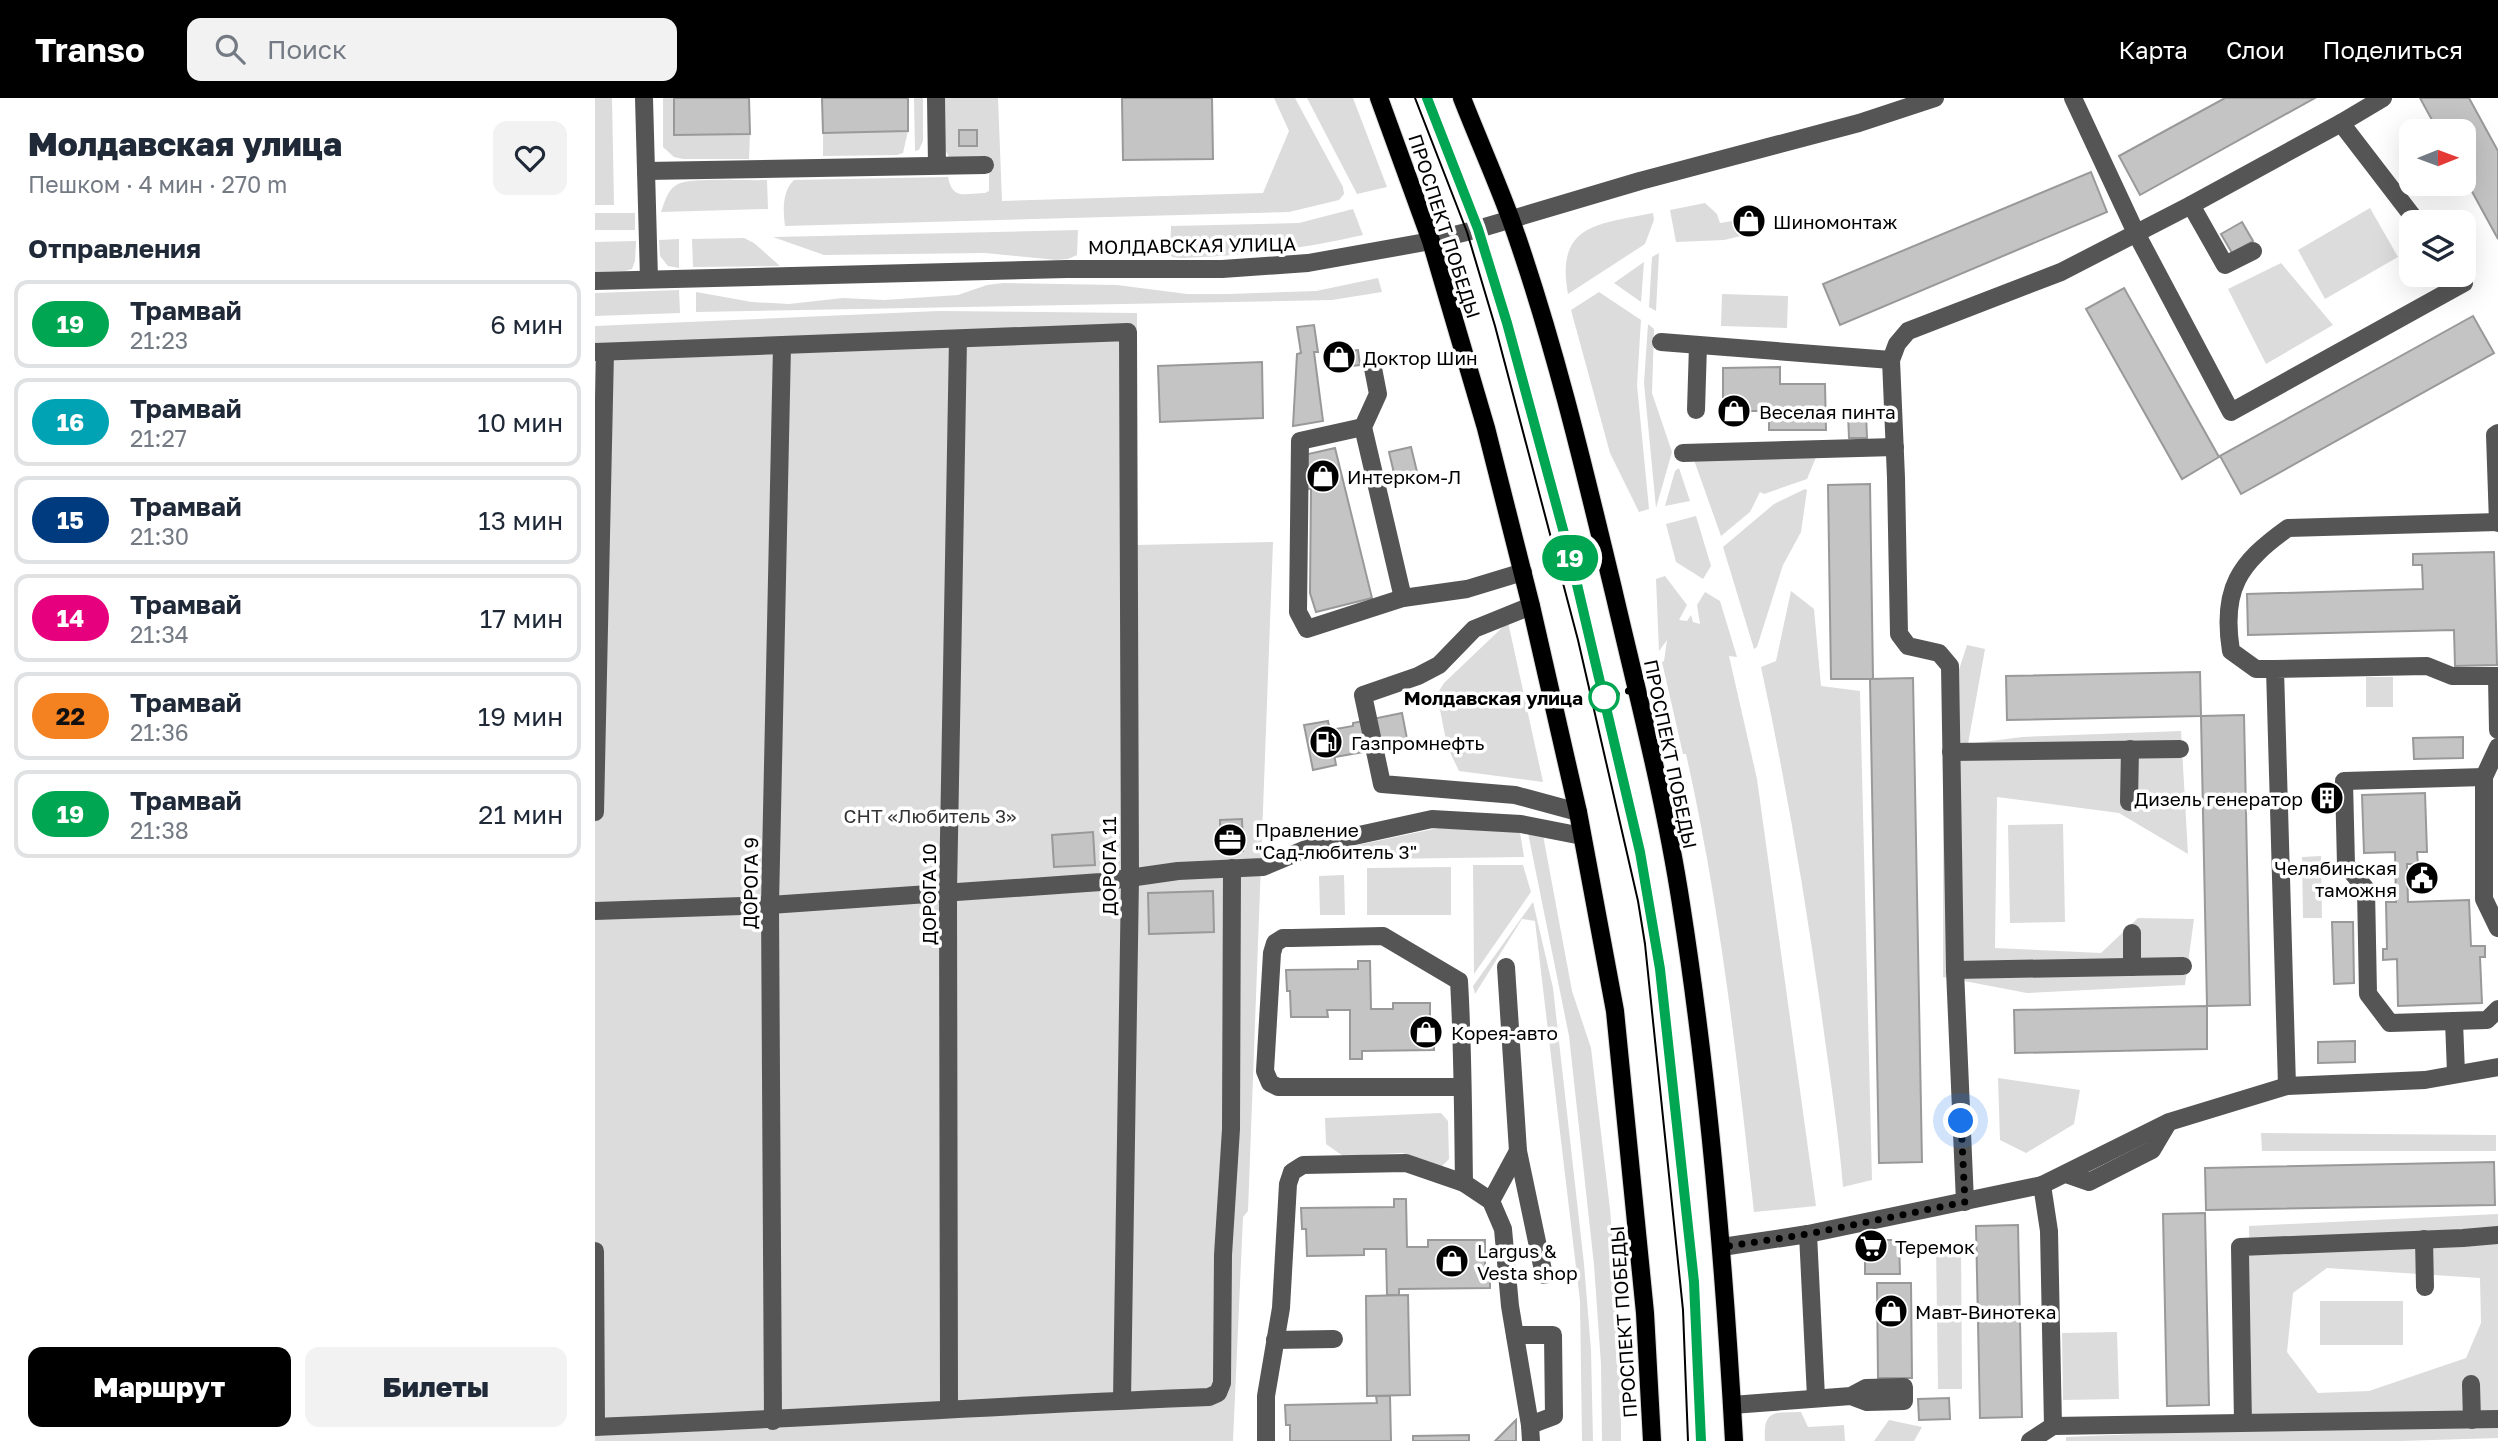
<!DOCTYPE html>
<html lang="ru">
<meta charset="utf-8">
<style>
body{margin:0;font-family:"Golos Text",sans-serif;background:#f2f2f3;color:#1f2937;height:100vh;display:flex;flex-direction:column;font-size:26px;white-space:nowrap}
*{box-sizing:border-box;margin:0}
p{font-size:23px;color:#747a83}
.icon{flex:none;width:38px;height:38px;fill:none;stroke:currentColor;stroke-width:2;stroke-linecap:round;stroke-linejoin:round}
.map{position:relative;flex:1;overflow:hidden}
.details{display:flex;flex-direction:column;background:#fff;width:595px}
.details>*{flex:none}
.badge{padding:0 14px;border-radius:23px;font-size:24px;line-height:46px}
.needle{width:46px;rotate:89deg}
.controls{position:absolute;left:1804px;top:21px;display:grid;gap:14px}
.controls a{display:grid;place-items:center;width:77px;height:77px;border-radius:14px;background:#fff;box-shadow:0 7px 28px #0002;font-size:35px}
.you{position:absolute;width:35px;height:35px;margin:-18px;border:5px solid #fff;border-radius:50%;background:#1a73e8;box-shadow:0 0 0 10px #1a73e833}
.map>.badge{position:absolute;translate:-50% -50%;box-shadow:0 0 0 4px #fff}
h2{padding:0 28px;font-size:26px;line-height:63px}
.round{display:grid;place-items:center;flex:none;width:74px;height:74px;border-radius:14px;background:#f2f2f3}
.overview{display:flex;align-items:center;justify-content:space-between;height:119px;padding:0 28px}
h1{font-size:33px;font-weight:800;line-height:52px}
.action{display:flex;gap:14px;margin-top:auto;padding:14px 28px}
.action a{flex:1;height:80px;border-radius:14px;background:#000;color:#fff;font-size:28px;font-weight:800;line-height:80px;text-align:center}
.action a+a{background:#f2f2f3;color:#1f2937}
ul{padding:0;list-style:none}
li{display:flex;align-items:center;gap:21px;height:88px;margin:0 14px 10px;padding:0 14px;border:4px solid #e0e1e3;border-radius:14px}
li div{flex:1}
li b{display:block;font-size:26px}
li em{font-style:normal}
li .badge{min-width:77px;font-weight:700;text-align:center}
header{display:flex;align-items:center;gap:42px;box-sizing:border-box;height:98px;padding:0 35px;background:#000;color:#fff}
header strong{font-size:33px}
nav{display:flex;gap:38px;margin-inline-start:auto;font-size:24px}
.search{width:490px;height:63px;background:#f2f2f3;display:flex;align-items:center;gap:18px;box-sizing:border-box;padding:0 24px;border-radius:14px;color:#747a83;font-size:26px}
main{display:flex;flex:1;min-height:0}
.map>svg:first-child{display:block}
.green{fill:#dcdcdc;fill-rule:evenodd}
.building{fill:#c4c4c4;stroke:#999;stroke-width:2}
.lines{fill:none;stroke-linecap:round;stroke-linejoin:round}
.major-casing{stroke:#dbdbdb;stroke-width:20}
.minor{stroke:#555;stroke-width:18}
.major{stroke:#000;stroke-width:18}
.tram{stroke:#000;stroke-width:2}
.line-casing{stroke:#fff;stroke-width:16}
.line{stroke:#00a651;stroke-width:10}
.walk{stroke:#000;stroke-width:7;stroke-dasharray:0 12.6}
.stop-dot{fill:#fff;stroke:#00a651;stroke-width:3.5}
.labels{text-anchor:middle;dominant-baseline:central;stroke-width:7;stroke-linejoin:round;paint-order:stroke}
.poi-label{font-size:19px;fill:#000;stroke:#fff;text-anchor:start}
.street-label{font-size:19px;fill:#000;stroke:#fff}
.stop-label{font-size:19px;font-weight:bold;fill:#000;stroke:#fff;text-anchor:end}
.park-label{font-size:19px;fill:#333;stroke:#fff}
</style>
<header>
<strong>Transo</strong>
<div class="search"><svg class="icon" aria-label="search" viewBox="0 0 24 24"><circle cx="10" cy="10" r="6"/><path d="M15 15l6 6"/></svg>Поиск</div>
<nav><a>Карта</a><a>Слои</a><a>Поделиться</a></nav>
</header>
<main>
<section class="details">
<div class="overview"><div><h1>Молдавская улица</h1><p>Пешком · 4 мин · 270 m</p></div><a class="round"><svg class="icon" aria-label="heart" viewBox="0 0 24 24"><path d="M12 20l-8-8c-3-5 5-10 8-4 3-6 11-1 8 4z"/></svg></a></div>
<h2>Отправления</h2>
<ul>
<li><span class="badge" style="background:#00a651;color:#fff">19</span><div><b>Трамвай</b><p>21:23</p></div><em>6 мин</em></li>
<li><span class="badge" style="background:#00a3b4;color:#fff">16</span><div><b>Трамвай</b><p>21:27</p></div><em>10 мин</em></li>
<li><span class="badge" style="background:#003b80;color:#fff">15</span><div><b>Трамвай</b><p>21:30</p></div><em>13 мин</em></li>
<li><span class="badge" style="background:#e6007e;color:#fff">14</span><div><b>Трамвай</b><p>21:34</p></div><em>17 мин</em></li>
<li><span class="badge" style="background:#f58220;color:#111">22</span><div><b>Трамвай</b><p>21:36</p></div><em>19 мин</em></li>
<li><span class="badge" style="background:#00a651;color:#fff">19</span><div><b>Трамвай</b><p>21:38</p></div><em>21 мин</em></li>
</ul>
<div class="action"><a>Маршрут</a><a>Билеты</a></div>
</section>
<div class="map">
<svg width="1903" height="1343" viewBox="0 0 1903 1343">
<rect width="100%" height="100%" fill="#fff"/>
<g class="green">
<polygon points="0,0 17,0 19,107 0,107"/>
<polygon points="68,0 79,0 80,37 155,36 154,61 88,61 79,59 68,49"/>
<polygon points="319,0 328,0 328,43 324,52 320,53"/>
<path d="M348,0H403L407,103L668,95L694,33L679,0H700L748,89L749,96L744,102L694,114L190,128C188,113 187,93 199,82L353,79C358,103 370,95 390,95L394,93V61L354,59L350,52Z"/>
<polygon points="712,0 758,0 792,89 762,96"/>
<polygon points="313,33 308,55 302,57 228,58 228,35"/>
<path d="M172,82L173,111L66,114C70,103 72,92 83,86C99,79 152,83 172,82Z"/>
<polygon points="1110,105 1122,116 1125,125 1143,122 1146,138 1129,142 1081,144 1075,112"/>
<polygon points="1775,110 1803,159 1730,201 1703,152"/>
<path d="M758,111L768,137C708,151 648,158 586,160L577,159L575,156L576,128L704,125Z"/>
<rect x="0" y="115" width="40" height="17"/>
<path d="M1058,115L1059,122L1050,146L973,196C960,126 1003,126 1058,115Z"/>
<polygon points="483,132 482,157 473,161 461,162 390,155 229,157 178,139"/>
<polygon points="149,140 159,145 185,168 98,169 97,141"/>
<polygon points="84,141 84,170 73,168 65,158 64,142"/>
<polygon points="41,143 40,163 37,171 30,173 0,174 0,144"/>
<polygon points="1064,155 1061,213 1054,209 1057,159"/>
<polygon points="1049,164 1046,204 1019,185"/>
<polygon points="1686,165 1738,227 1671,266 1633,191"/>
<polygon points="783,180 787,194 737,202 101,214 101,194 157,204 194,206 248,200 289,202 363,197 392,187 408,185 522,187 592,196 633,196 721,193"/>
<polygon points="84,192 85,215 0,218 0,195"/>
<polygon points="1004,194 1046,222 1042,287 1054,411 1044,414 1015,355 976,212"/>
<polygon points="1127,196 1193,198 1192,230 1126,228"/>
<polygon points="344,213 542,215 541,447 678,444 653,1113 648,1119 638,1343 0,1343 0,228"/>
<polygon points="1053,226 1059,231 1057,295 1077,354 1061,410 1049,285"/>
<polygon points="1222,357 1212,381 1169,396 1165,394 1155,414 1126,438 1099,362"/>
<polygon points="1084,370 1095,403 1070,408 1080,373"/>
<polygon points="1210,391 1212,392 1206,434 1188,467 1162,549 1159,551 1128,449 1179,406"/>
<polygon points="1101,418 1116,468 1108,481 1081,464 1071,426"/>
<path d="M1070,478L1092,507L1084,522L1092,523L1096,517L1098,524L1105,526L1102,507L1110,494L1125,503L1142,559L1134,558L1162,681L1221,1108L1159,1114C1142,960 1125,807 1091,656H1088L1067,564L1069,563L1072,542L1064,553L1061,481Z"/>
<path d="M1196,493L1219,511L1226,588L1265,593L1277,1082L1248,1089C1243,1027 1233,966 1225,905C1209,792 1190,680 1166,569L1181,563Z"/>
<polygon points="913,524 948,684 864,673 852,648 842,596 849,585"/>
<polygon points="1372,547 1390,551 1373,646 1427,639 1586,633 1593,756 1524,715 1402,699 1400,850 1506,855 1543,820 1599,821 1590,887 1432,895 1348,879 1348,621"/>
<rect x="1771" y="579" width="27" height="30"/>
<polygon points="1468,726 1470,824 1415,825 1413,727"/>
<polygon points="843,730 925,734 929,759 713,762 721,756"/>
<polygon points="933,735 948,737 977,893 996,950 1015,1111 1026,1255 1026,1343 1007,1343 1006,1266 999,1167 974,938"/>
<polygon points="1726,758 1727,820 1708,820 1707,759"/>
<polygon points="878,767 928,767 936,794 879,876"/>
<polygon points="856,769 856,817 772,817 772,770"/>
<polygon points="749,777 750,817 725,817 724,778"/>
<polygon points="938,804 958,890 989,1166 996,1252 998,1343 987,1343 985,1203 940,823 927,821 880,896 878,888"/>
<polygon points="1403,980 1485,992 1479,1026 1431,1055 1405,1042"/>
<polygon points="846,1015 853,1023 854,1061 846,1069 808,1055 748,1058 731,1046 730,1020"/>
<polygon points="1666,1035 1901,1037 1901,1053 1667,1053"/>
<path d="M1903,1116V1340L1806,1343H1471V1339L1657,1331L1654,1128ZM1732,1170L1885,1180L1886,1225L1871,1260L1774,1293L1723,1295L1692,1254L1698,1195Z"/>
<polygon points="1366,1144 1367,1291 1343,1291 1341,1145"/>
<rect x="1725" y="1203" width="83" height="44"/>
<polygon points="1522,1234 1524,1301 1468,1302 1467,1235"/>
<path d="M1206,1314L1213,1329L1249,1327L1250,1343H1170C1168,1311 1179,1315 1206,1314Z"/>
<polygon points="1294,1322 1327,1329 1319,1343 1279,1343"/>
</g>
<g class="building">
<polygon points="79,0 154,0 155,36 79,37"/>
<polygon points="227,0 313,0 313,33 228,35"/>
<polygon points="527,0 617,0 618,61 528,62"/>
<polygon points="1630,0 1720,0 1545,97 1524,58"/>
<polygon points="1825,0 1874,0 1903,53 1903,141 1869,79 1869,33 1843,33"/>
<rect x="364" y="32" width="18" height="16"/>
<polygon points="1496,74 1512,114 1245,227 1228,186"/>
<polygon points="1167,115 1169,125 1147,131 1144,121"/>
<polygon points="1647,124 1658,143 1637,155 1626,136"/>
<polygon points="1529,190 1624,359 1587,381 1491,211"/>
<polygon points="1878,218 1899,255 1646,396 1625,358"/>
<polygon points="719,227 723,254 719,254 728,323 698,328 702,256 706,255 702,229"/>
<polygon points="763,252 765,267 734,270 733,255"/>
<polygon points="667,264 668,320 565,324 563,268"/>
<polygon points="1185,269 1185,286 1230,286 1231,332 1174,332 1174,313 1128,313 1128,270"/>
<polygon points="1271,315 1272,340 1254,340 1253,316"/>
<polygon points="816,349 824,382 802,388 794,354"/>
<polygon points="740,350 777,500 721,514 715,495 716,391 708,391 709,357"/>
<polygon points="1275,386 1278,581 1236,581 1233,387"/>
<polygon points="1899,454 1902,567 1860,568 1859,532 1653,537 1652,496 1828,491 1827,467 1818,467 1818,456"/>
<polygon points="1605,574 1606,618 1412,622 1411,578"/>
<polygon points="1318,580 1327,1064 1284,1065 1275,581"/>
<polygon points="807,615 813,646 740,659 735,632 758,628 758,625"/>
<polygon points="1649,617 1655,907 1612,908 1606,618"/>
<polygon points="733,623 741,667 718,672 709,627"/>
<polygon points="1868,639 1868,660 1819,661 1818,640"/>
<rect x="1729" y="693" width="6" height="14"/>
<polygon points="1830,695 1832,754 1822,754 1823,766 1812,766 1813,804 1874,802 1876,848 1890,848 1890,859 1885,859 1887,905 1803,908 1802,861 1788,862 1788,851 1792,851 1791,804 1801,804 1800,754 1769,755 1767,697"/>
<polygon points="647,721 648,753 626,754 625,722"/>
<polygon points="498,734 500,767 459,769 457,737"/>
<polygon points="1759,788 1759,799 1738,800 1737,789"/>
<polygon points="618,793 619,834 554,836 553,795"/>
<polygon points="1737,824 1758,824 1759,885 1739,886"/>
<polygon points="763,863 775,863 776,911 798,911 798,905 835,905 835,931 839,931 839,952 767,953 767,961 755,961 755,912 732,912 733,919 696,919 695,893 692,893 691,872 763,871"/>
<polygon points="1612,908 1612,951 1420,955 1419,912"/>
<polygon points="1760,943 1760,964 1723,965 1723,944"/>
<polygon points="1899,1064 1900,1107 1611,1112 1610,1070"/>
<polygon points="799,1101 811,1101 812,1149 833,1149 833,1142 890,1142 890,1169 895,1169 895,1190 804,1191 804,1197 792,1197 791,1151 769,1151 769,1157 712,1158 711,1131 707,1131 706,1110 799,1109"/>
<polygon points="1610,1115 1614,1307 1572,1308 1568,1116"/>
<polygon points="1423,1127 1427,1319 1385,1320 1381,1128"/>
<polygon points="1270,1142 1304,1142 1305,1176 1270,1176"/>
<polygon points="1282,1185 1316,1185 1317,1280 1283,1280"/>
<polygon points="813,1197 815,1297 772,1298 771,1198"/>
<polygon points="781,1298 795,1298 796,1343 695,1343 695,1327 691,1327 690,1307 782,1305"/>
<polygon points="1354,1300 1355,1321 1324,1322 1323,1301"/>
<polygon points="921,1322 921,1343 900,1343"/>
<polygon points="874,1337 874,1343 818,1343 818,1338"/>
</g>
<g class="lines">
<defs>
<g id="major">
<polyline points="784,0 836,143 891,330 936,508 983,714 1020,913 1050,1215 1057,1343"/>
<path d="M867,0C883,41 901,81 916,122C959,243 989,370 1019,495C1043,598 1070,702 1086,806C1114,984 1129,1163 1139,1343"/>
</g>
</defs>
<use href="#major" class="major-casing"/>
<g class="minor">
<polyline points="49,0 54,181"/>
<polyline points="341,0 342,67"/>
<polyline points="1478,0 1541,135 1636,314 1869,185 1863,177"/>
<polyline points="1746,25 1788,0"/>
<polyline points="51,73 390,67"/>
<polyline points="1596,107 1630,167 1658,153"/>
<polyline points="0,183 472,171 627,171 713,165 836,143 883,131 1045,83 1264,25 1340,0"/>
<polyline points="1066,244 1296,262"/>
<polyline points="0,254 533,234 535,780 527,1302"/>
<polyline points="777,265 783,296 768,329 808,500 872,491 928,474"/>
<polyline points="1101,312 1103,247"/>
<polyline points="768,329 705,343 703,514 712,531 808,500"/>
<polyline points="1903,335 1900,337 1903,425"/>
<polyline points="1088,355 1300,349"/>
<polyline points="936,508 879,531 844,567 823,578 768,597 787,686 920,697 983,714"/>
<path d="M1680,571H1661L1636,553C1626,491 1644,465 1693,430L1903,424"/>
<polyline points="1902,579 1903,632"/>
<polyline points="1903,649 1889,679 1889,801 1903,830"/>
<polyline points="1356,654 1585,651"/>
<polyline points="1534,704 1535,651"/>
<polyline points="0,714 10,254"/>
<polyline points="0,813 175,807 506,784 583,773 668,769 723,746 837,721 926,726 987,738"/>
<polyline points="1537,835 1537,869"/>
<polyline points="911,869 923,1053 949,1177"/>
<polyline points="1360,872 1588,868"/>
<polyline points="1859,923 1795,925 1773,896 1771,791 1751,767 1749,683 1889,679"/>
<polyline points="1861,975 1859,923 1892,922 1903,911"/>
<polyline points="1692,988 1680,571 1832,568 1857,578 1903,578"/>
<path d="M867,989H683L675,985L670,973L677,855L680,845L688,840H697L788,838L864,883C868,950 868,1018 869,1085L896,1103L908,1131L915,1208L935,1327L936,1343"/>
<polyline points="1471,1076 1494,1084 1557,1052 1573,1025"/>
<polyline points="896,1103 923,1053"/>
<polyline points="1370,1104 1360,872 1355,568 1344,555 1313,548 1304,536 1301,380 1296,262 1302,246 1313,233 1466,174 1596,107 1746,25 1822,124"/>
<polyline points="1213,1136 1221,1299"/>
<polyline points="1829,1141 1830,1189"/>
<polyline points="1127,1149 1213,1136 1447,1087 1574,1024 1692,988 1830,982 1903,969"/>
<polyline points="0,1153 1,1329"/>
<polyline points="920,1237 958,1237 959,1318 935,1327"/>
<polyline points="680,1242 739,1241"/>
<polyline points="1876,1286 1877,1322"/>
<polyline points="1137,1307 1256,1298 1271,1290 1309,1289 1309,1303 1272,1304 1256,1298"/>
<polyline points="354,1310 353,794 363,241"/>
<polyline points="178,1323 175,807 187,248"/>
<polyline points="1648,1324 1645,1149 1868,1140 1903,1137"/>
<polyline points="1458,1328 1903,1321"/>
<path d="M0,1329C205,1321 409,1307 614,1299L623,1295L627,1285L628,1157L636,1031L637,770"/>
<polyline points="671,1343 671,1298 686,1210 693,1086 697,1074 708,1067 811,1065 869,1085"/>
<polyline points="1435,1343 1458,1328 1454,1133 1447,1087"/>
</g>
<use href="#major" class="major"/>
<g class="tram">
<polyline points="820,0 872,134 900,228 983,542 1043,803 1050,846 1088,1212 1093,1343"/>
<polyline points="832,0 883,131 912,225 976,461 1045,754 1065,871 1099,1184 1106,1343"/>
</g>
</g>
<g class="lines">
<defs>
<polyline id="line" points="832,0 883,131 912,225 976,461 1045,754 1065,871 1099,1184 1106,1343"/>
</defs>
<use href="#line" class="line-casing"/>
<use href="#line" class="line"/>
<path class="walk" d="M1009,599L1041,591C1057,662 1075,733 1086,805C1103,919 1114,1034 1128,1149L1213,1136L1370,1104L1366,1023"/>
</g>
<defs>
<symbol id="shop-disc" viewBox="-11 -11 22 22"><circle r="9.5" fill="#000" stroke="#fff"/><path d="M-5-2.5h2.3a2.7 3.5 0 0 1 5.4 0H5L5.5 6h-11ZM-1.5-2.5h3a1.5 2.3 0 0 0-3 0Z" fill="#fff"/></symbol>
<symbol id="fuel-disc" viewBox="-11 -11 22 22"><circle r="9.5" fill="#000" stroke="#fff"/><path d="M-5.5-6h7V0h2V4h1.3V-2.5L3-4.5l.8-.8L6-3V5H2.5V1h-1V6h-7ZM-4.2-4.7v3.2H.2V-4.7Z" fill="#fff"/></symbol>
<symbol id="building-disc" viewBox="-11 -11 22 22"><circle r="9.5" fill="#000" stroke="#fff"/><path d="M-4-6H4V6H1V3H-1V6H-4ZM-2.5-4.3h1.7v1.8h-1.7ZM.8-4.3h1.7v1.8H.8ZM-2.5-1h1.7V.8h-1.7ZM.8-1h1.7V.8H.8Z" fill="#fff"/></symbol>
<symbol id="office-disc" viewBox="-11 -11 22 22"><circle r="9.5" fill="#000" stroke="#fff"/><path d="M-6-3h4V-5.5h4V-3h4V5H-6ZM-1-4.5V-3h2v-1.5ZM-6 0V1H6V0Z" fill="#fff"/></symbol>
<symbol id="civic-disc" viewBox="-11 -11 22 22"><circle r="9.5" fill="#000" stroke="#fff"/><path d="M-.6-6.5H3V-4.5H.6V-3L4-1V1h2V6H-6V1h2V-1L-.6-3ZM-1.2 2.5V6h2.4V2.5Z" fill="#fff"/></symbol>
<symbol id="supermarket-disc" viewBox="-11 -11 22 22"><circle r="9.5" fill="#000" stroke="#fff"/><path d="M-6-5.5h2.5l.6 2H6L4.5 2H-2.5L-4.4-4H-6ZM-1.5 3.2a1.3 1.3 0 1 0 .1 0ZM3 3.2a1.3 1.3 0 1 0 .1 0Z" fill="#fff"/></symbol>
</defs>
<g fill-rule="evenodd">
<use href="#shop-disc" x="1135" y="104" width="38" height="38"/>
<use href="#shop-disc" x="725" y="240" width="38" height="38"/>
<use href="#shop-disc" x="1120" y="294" width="38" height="38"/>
<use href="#shop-disc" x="709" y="359" width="38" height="38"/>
<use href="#fuel-disc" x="712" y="625" width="38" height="38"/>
<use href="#building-disc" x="1713" y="681" width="38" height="38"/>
<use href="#office-disc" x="616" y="723" width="38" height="38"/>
<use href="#civic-disc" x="1808" y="761" width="38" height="38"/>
<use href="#shop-disc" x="812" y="915" width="38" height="38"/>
<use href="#supermarket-disc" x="1257" y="1129" width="38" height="38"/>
<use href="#shop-disc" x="838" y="1144" width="38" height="38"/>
<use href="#shop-disc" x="1277" y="1194" width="38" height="38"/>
</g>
<circle class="stop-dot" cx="1009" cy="599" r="14"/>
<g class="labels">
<g class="poi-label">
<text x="1178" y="123">Шиномонтаж</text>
<text x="768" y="259">Доктор Шин</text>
<text x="1164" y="313">Веселая пинта</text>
<text x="752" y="378">Интерком-Л</text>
<text x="756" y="644">Газпромнефть</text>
<text x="1708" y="700" text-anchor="end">Дизель генератор</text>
<text x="660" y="731">Правление<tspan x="660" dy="22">"Сад-любитель 3"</tspan></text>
<text x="1802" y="769" text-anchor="end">Челябинская<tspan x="1802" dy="22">таможня</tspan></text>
<text x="856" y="934">Корея-авто</text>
<text x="1300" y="1148">Теремок</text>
<text x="882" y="1152">Largus &amp;<tspan x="882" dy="22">Vesta shop</tspan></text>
<text x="1320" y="1213">Мавт-Винотека</text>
</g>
<g class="street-label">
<text transform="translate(850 128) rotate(72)">ПРОСПЕКТ ПОБЕДЫ</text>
<text transform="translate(597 147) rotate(-1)">МОЛДАВСКАЯ УЛИЦА</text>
<text transform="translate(1076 656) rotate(78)">ПРОСПЕКТ ПОБЕДЫ</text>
<text transform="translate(513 768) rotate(-90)">ДОРОГА 11</text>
<text transform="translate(155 785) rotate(-89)">ДОРОГА 9</text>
<text transform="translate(333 796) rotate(-90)">ДОРОГА 10</text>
<text transform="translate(1028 1224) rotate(-94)">ПРОСПЕКТ ПОБЕДЫ</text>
</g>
<g class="stop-label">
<text x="988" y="599">Молдавская улица</text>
</g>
<g class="park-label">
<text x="335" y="717">СНТ «Любитель 3»</text>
</g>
</g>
</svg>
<div class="controls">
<a><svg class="needle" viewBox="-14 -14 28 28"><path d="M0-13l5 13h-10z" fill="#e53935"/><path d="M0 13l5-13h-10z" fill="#747a83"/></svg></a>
<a><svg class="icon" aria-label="layers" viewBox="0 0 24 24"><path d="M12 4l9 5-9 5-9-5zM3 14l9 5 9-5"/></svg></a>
</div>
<div class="you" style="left:1366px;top:1023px"></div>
<b class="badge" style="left:975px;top:460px;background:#00a651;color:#fff">19</b>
</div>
</main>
